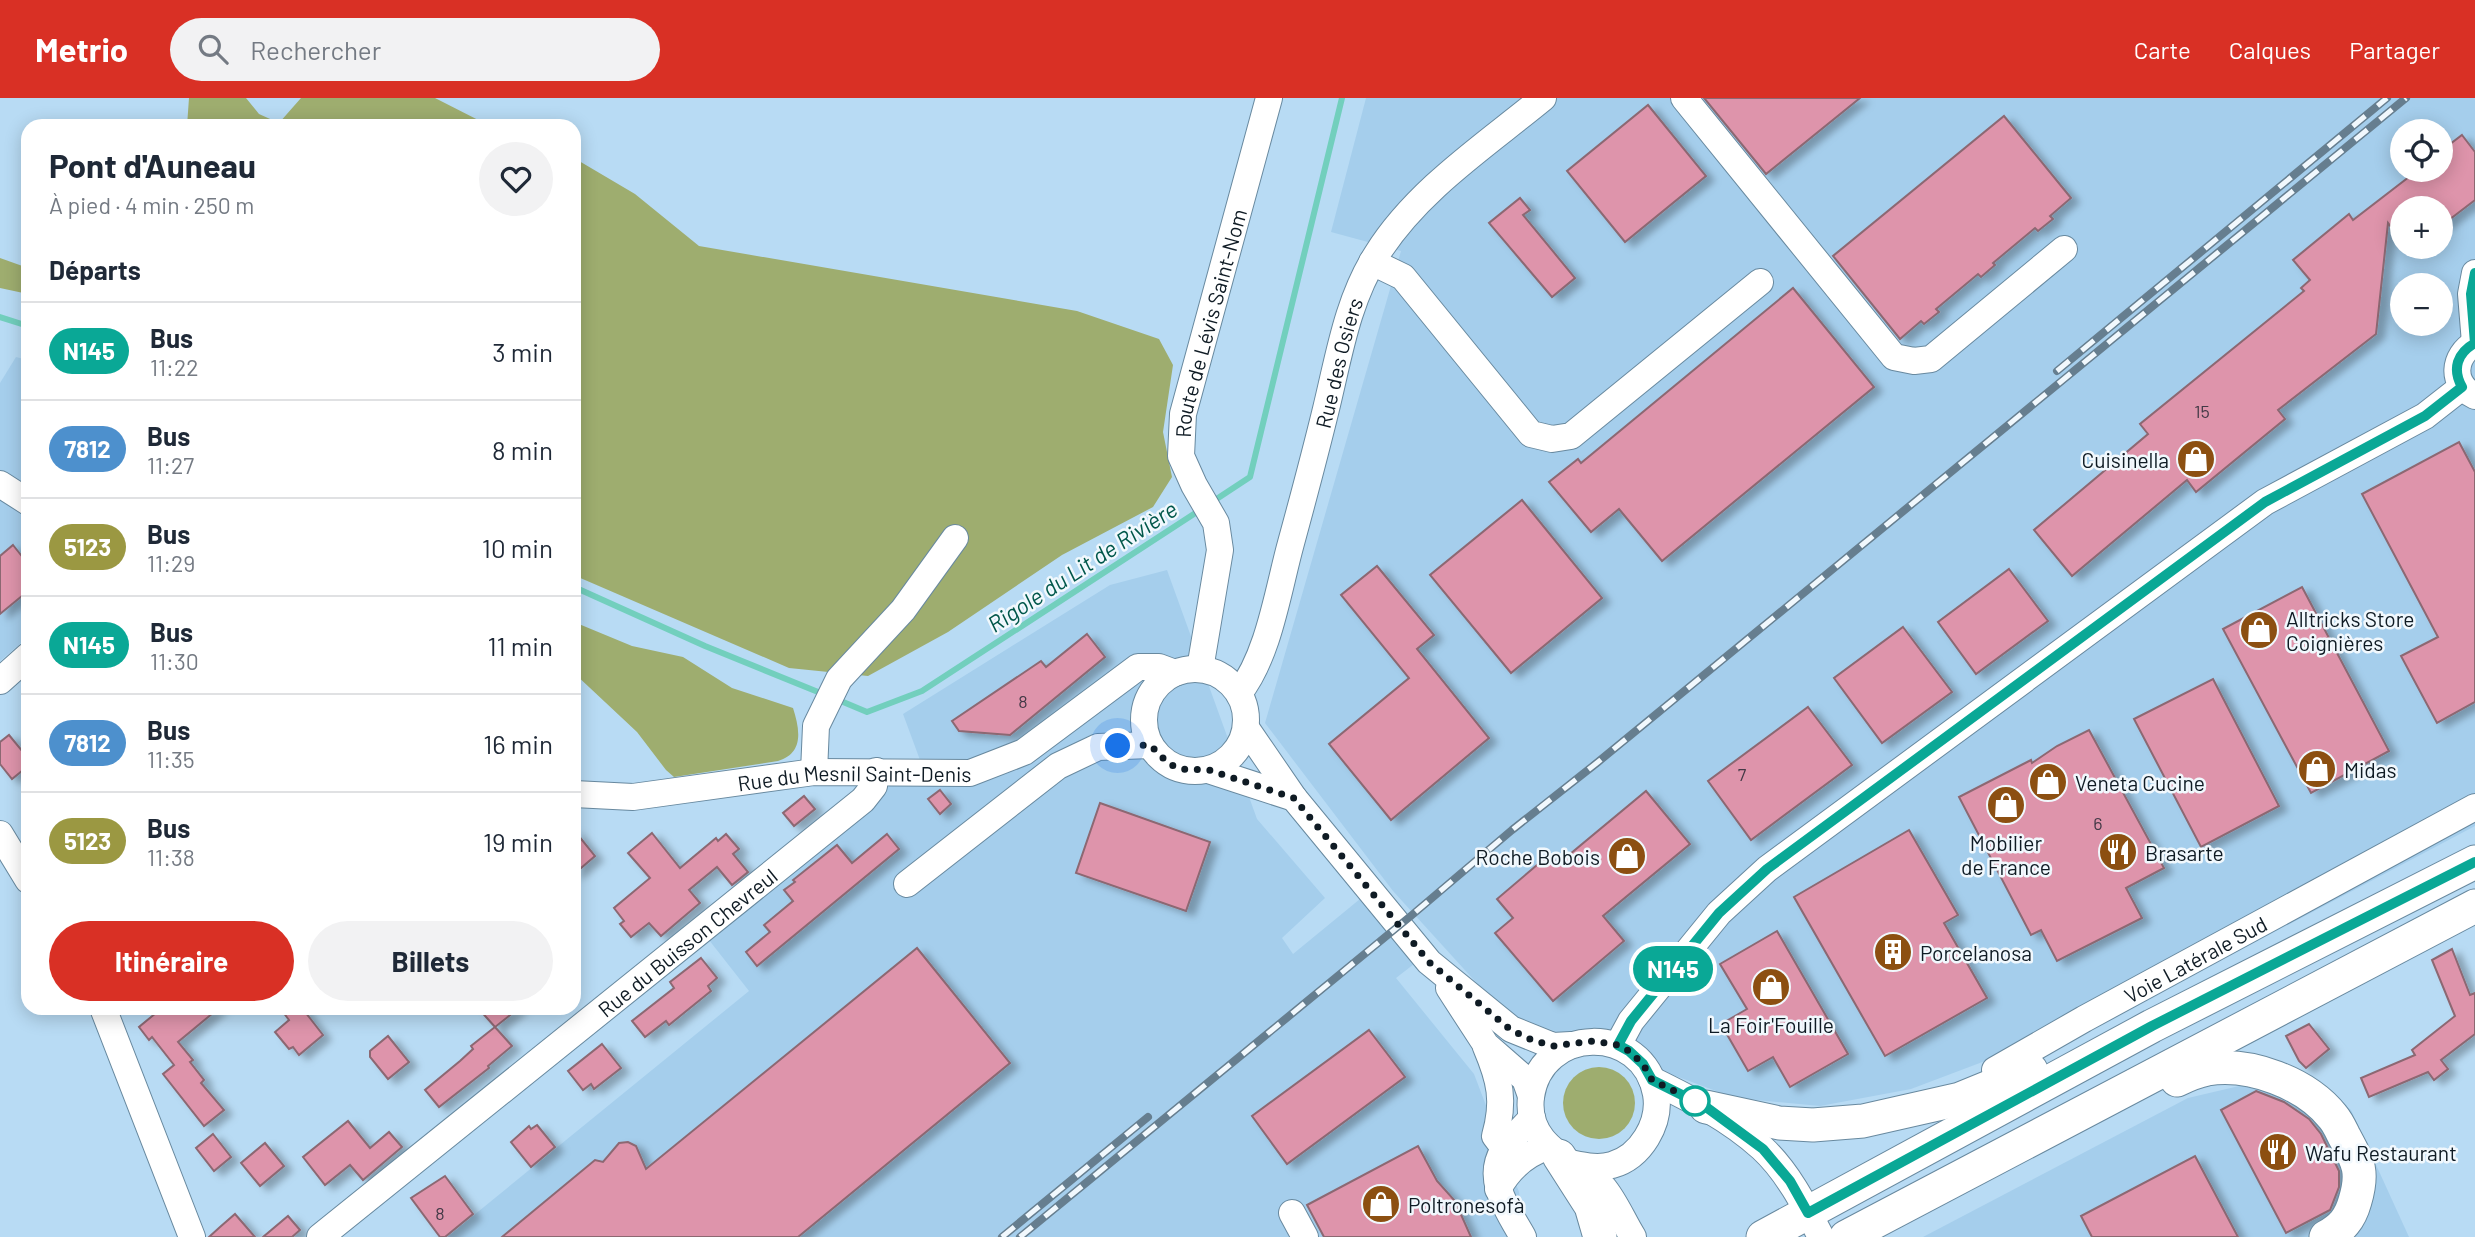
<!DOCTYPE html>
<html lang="fr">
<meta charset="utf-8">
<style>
body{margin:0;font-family:Barlow,sans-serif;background:#f2f2f3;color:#1f2937;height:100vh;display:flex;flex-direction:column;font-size:26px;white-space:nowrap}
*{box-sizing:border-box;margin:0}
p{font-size:23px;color:#747a83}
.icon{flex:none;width:38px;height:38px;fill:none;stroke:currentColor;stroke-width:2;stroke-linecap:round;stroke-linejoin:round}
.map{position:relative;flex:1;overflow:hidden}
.panel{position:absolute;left:21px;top:21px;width:560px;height:896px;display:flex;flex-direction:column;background:#fff;border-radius:21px;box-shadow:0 4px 18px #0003}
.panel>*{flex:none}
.badge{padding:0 14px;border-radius:23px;font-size:24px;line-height:46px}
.controls{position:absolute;left:2390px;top:21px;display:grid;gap:14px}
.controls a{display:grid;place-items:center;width:63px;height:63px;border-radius:50%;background:#fff;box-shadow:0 4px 18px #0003;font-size:35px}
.you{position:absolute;width:35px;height:35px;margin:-18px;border:5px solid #fff;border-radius:50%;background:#1a73e8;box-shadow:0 0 0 10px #1a73e833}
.map>.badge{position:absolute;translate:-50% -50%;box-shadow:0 0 0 4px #fff}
h2{padding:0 28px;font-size:26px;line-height:63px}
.round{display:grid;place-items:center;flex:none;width:74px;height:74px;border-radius:37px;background:#f2f2f3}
.headline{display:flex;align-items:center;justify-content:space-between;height:119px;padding:0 28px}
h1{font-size:33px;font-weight:700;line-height:52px}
.primary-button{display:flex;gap:14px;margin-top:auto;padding:14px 28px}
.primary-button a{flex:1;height:80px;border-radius:42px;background:#d93025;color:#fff;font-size:28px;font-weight:700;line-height:80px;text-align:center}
.primary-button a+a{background:#f2f2f3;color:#1f2937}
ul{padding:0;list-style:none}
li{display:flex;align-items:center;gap:21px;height:98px;padding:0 28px;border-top:2px solid #e0e1e3}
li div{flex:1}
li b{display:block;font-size:26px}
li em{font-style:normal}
li .badge{min-width:77px;font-weight:700;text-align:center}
header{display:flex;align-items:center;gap:42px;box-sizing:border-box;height:98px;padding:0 35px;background:#d93025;color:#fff}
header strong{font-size:33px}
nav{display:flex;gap:38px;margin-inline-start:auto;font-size:24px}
.search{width:490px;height:63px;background:#f2f2f3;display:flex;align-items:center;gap:18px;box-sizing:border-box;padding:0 24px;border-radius:38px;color:#747a83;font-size:26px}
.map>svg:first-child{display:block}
.built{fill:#a5ceec;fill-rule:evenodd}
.green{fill:#9ead6f}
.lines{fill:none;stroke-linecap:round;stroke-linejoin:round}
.stream{stroke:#72cfbd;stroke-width:6}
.building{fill:#de94ab;stroke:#8c6772;stroke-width:2;filter:url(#shadow)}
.minor-casing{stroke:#68899f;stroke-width:28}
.major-casing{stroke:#68899f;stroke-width:35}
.minor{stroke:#fff;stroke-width:26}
.major{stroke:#fff;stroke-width:33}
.rail-casing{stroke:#667e8f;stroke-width:8}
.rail{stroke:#f1f8fd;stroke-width:5;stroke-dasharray:16;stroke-linecap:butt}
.line-casing{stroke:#fff;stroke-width:16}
.line{stroke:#0aa896;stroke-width:10}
.walk{stroke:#0f1b24;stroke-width:7;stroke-dasharray:0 12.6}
.stop-dot{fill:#fff;stroke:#0aa896;stroke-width:3.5}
.labels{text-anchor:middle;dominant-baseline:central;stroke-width:5;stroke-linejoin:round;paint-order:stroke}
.number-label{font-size:18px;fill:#433946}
.street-label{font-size:21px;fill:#0f1b24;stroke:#f1f8fd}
.poi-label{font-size:21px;fill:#0f1b24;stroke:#f1f8fd;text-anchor:start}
.water-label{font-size:23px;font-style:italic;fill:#01574b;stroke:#f1f8fd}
</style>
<header>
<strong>Metrio</strong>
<div class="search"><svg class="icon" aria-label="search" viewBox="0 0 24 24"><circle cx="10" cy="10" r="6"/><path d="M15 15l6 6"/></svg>Rechercher</div>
<nav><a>Carte</a><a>Calques</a><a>Partager</a></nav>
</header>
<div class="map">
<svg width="2475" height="1139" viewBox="0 0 2475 1139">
<defs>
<filter id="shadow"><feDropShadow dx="8" dy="4.5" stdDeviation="3.5" flood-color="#0004"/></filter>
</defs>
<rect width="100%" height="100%" fill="#b8dbf4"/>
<g class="built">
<path d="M1366,0H2475V728L2144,903L1911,991L1820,1008L1735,1000L1503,914L1393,793L1265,625L1401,153L1331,134ZM2403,33H2441V72H2403ZM2403,110H2441V149H2403ZM2403,187H2441V226H2403Z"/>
<polygon points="16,259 28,262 28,539 0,563 0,285"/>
<polygon points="1167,472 1257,721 1325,800 1282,840 1293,856 1360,801 1414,866 1396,880 1474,976 1519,1094 1521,1111 1536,1139 447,1139 749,893 709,842 920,662 903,616 1110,487"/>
<polygon points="2299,974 2351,1012 2409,1139 1923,1139 2188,1000"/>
</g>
<g class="green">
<polygon points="189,0 246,0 259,16 279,25 301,0 435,0 490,28 187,28"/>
<polygon points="574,60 635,96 699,148 1077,213 1159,241 1173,267 1163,334 1172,379 1153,409 1062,457 948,534 868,578 789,570 578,479 574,476"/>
<polygon points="0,160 28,170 28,196 0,190"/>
<path d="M574,524L632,548L683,559L732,590L793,610C800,632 804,655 778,663L674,679L666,672L637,634L574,575Z"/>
<circle cx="1599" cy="1005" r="36"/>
</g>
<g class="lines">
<g class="stream">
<polyline points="0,219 28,228"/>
<polyline points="1212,404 1250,379 1342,0"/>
<polyline points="574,489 705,548 823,596"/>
<polyline points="836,601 867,614 922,593 1200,412"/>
</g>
</g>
<g class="building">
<polygon points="1704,0 1860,0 1766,76"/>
<polygon points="1648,7 1706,78 1625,144 1567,73"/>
<polygon points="2004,18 2071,100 2050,118 2053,121 2038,133 2035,130 1993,165 1995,167 1981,179 1978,176 1936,211 1939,214 1924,226 1921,223 1900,241 1833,158"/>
<polygon points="2462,37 2475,54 2475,102 2441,128 2441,110 2403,110 2403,145 2388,125 2376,236 2278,312 2285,321 2196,394 2187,382 2072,478 2034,432 2148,336 2140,326 2304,193 2301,190 2310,182 2293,162 2349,116 2353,122 2418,72 2441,72 2441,53"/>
<polygon points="1520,100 1530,112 1523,117 1575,180 1552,199 1489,125"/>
<polygon points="1793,190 1874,289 1662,463 1619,411 1591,434 1549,384 1578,361 1581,365"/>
<polygon points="2459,344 2475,374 2475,604 2437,625 2401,558 2438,539 2362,396"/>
<polygon points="1522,402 1602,500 1511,575 1430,477"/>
<polygon points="13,447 28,466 28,493 0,516 0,458"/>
<polygon points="1377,468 1434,537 1417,551 1489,640 1391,722 1329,646 1409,580 1341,497"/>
<polygon points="2009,471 2048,523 1976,576 1938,524"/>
<polygon points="2302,489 2389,653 2311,695 2223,531"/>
<polygon points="1903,529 1952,594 1882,645 1834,580"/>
<polygon points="1087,536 1105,559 1010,637 959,633 952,623 1041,563 1046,569"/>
<polygon points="2213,581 2279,708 2201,749 2134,621"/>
<polygon points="1808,609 1852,667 1751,742 1708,683"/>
<polygon points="2089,632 2164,770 2126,790 2142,820 2057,863 2041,832 2031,837 1959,699 2031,662 2032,665 2057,648"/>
<polygon points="9,637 28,660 28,668 12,681 0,666 0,644"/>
<polygon points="940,692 951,706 940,716 928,701"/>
<polygon points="1646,693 1690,746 1603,818 1624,843 1553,903 1495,835 1513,820 1497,801 1550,756 1558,766"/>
<polygon points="804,698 815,711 794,728 783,715"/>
<polygon points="1100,705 1210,744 1186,813 1076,775"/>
<polygon points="574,732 595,758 574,776"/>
<polygon points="1909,732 1958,817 1944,825 1987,900 1885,958 1794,799"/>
<polygon points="652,735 680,770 716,740 718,743 726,736 739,751 733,756 748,774 732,787 717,769 689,792 700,805 661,838 649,825 631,839 620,826 624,823 614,810 650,780 628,755"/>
<polygon points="887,736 899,751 757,868 746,854 770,834 764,827 793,803 784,792 795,784 793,782 837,747 852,765"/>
<polygon points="1777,833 1848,956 1790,989 1773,959 1748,973 1721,926 1747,911 1720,866"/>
<polygon points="917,850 1010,965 798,1139 502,1139 595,1062 603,1064 619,1045 628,1044 636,1048 646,1071"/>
<polygon points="2452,851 2470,897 2475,895 2475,936 2441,962 2448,971 2434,982 2428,974 2369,999 2361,980 2415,957 2412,952 2455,918 2432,862"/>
<polygon points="701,860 717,880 708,888 711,893 669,927 666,923 645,939 632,923 674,890 670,884"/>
<polygon points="162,910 219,910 178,944 193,962 190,964 204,982 201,985 224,1012 204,1028 163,976 174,967 152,939 149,942 139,929"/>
<polygon points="280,910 302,910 323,937 299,957 293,949 289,951 275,934 289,922"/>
<polygon points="478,910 519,910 495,929 512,948 488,968 489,970 439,1009 425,992 460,963 473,951 471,948 495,929"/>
<polygon points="2309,926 2329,951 2306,970 2299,963 2286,938"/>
<polygon points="1369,932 1405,979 1287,1066 1252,1018"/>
<polygon points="388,938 409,964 388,981 370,959 370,953"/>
<polygon points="602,946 621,970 594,991 591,986 583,992 568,973"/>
<polygon points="2256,993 2284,1004 2309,1021 2321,1036 2339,1073 2339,1089 2330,1112 2286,1135 2221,1012"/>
<polygon points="348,1023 370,1050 389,1034 402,1049 363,1082 350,1067 325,1087 303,1059"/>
<polygon points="537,1027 555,1049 531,1069 511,1044 529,1028 531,1031"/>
<polygon points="213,1036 231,1059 214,1073 196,1050"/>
<polygon points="265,1045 284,1068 260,1088 241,1065"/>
<polygon points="1418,1048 1437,1083 1455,1103 1471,1139 1324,1139 1307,1107"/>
<polygon points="2195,1058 2238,1139 2092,1139 2081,1118"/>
<polygon points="445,1078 473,1116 445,1139 440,1139 411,1100"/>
<polygon points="235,1116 255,1139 209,1139 220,1129"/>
<polygon points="288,1118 300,1132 292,1139 263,1139"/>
</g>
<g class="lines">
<defs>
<g id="minor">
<polyline points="1684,0 1894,259 1914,263 1931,261 2064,151"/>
<polyline points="1372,164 1403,179 1531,336 1552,341 1571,338 1760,184"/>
<polyline points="2475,245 2471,196 2475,175"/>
<path d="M2475,245C2453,258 2450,286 2475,298"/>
<polyline points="0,386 28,404"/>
<circle cx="1195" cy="622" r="51"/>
<path id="s1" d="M1200,571L1220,452L1216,425L1194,387L1181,358L1183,316L1269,0"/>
<polyline points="0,583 28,558"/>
<path id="s2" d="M1239,595C1269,557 1278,492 1291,445C1303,401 1315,356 1326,311C1339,258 1347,203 1377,156C1417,92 1486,47 1543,0"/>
<polyline points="1246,630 1294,700 1429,864 1511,931 1553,948 1571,947"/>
<polyline points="1208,672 1294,700"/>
<polyline points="814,674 816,628 839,581 903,512 955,440"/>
<path id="s3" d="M574,696L633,699L814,674L970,675L1024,654L1138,569H1159L1175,575"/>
<polyline points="0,736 28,782"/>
<polyline points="907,786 1058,668 1098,649 1150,647"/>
<polyline points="1449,890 1486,947 1525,981 1531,998"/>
<polyline points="103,910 192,1139"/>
<polyline points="1618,947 1631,923 1719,815 1767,771 2265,404 2425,318 2462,289"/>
<path d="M1486,949C1500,982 1505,1003 1495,1038L1504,1050"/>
<path id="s4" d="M1995,972L2084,921L2475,709"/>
<path d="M1652,982C1691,1001 1730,1021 1762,1050C1788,1074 1805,1108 1821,1139"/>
<path d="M1570,1065C1585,1068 1598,1071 1612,1067C1641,1059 1661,1025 1656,996C1643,925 1541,927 1531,999C1526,1040 1558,1056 1586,1076C1591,1080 1599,1084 1603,1089C1615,1103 1623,1123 1633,1139"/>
<path d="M1498,1091C1509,1071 1526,1056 1547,1049"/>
<polyline points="1292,1115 1305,1139"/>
<path id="s5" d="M320,1139L863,702L874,688L876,673"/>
<path d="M1523,1139C1509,1114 1485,1082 1503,1053C1510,1041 1523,1030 1532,1020"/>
</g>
<g id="major">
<path d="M2177,982C2187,977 2197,973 2207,971C2250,964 2306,985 2333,1019C2338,1025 2341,1032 2344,1038C2358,1064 2364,1073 2355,1103C2350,1121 2342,1130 2326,1139"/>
<polyline points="1706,1009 1779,1025 1813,1027 1863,1023 1960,1001 2031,972"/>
<polyline points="1559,1058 1591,1108 1600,1139"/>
<polyline points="1763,1139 2152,928 2475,764"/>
<polyline points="1846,1139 2475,808"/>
</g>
</defs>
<use href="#minor" class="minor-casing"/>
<use href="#major" class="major-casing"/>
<use href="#minor" class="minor"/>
<use href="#major" class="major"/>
<defs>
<g id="rail">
<polyline points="2057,273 2387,0"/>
<polyline points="1002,1139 1148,1019"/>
<polyline points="1020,1139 1412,817 1512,732 1598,664 2406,0"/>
</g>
</defs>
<use href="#rail" class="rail-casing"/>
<use href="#rail" class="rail"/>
</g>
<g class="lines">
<defs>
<path id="line" d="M2475,175L2471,196L2475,245C2457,255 2452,271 2462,289L2425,318L2265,404L1767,771L1719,815L1631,923L1618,947L1629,953L1643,966L1652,982L1706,1009L1763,1051L1790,1083L1808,1115L2152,928L2475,764"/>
</defs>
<use href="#line" class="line-casing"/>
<use href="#line" class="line"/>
<polyline class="walk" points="1118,648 1150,647 1169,666 1181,671 1209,672 1294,700 1429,864 1511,932 1532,942 1553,948 1594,943 1618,947 1629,953 1643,966 1652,982 1695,1003"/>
</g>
<defs>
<symbol id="shop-disc" viewBox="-11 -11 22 22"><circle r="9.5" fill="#8c4f11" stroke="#f1f8fd"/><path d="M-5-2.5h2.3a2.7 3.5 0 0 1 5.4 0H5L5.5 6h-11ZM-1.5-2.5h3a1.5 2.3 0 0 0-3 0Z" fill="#fff"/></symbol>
<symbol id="restaurant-disc" viewBox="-11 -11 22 22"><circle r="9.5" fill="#8c4f11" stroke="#f1f8fd"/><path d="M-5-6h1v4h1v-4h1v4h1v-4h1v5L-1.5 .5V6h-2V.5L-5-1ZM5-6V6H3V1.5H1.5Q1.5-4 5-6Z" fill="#fff"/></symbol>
<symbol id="building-disc" viewBox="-11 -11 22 22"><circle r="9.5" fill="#8c4f11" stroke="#f1f8fd"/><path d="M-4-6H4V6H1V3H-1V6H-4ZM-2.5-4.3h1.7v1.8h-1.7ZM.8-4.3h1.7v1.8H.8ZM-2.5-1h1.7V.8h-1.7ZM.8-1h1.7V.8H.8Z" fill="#fff"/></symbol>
</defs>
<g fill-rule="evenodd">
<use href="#shop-disc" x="2174" y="339" width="44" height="44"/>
<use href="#shop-disc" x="2237" y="510" width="44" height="44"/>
<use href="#shop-disc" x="2295" y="649" width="44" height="44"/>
<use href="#shop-disc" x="2026" y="662" width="44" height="44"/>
<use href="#shop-disc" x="1984" y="685" width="44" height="44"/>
<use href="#restaurant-disc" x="2096" y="732" width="44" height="44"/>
<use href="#shop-disc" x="1605" y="736" width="44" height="44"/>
<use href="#building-disc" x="1871" y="832" width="44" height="44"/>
<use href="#shop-disc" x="1749" y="867" width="44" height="44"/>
<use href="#restaurant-disc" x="2256" y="1032" width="44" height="44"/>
<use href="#shop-disc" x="1359" y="1084" width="44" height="44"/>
</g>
<circle class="stop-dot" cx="1695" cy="1003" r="14"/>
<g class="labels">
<g class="number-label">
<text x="2202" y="313">15</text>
<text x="1023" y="603">8</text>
<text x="1742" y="676">7</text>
<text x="2098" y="725">6</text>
<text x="440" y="1115">8</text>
</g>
<g class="street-label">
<text stroke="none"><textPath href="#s1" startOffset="360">Route de Lévis Saint-Nom</textPath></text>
<text stroke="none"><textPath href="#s2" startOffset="346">Rue des Osiers</textPath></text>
<text stroke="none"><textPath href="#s3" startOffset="282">Rue du Mesnil Saint-Denis</textPath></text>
<text stroke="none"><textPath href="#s5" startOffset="471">Rue du Buisson Chevreul</textPath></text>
<text stroke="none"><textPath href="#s4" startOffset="229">Voie Latérale Sud</textPath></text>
</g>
<g class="poi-label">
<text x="2169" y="361" text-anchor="end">Cuisinella</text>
<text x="2286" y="520">Alltricks Store<tspan x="2286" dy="24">Coignières</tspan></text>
<text x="2344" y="671">Midas</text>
<text x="2075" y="684">Veneta Cucine</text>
<text x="2006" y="744" text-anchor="middle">Mobilier<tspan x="2006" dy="24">de France</tspan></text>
<text x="2145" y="754">Brasarte</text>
<text x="1600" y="758" text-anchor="end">Roche Bobois</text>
<text x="1920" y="854">Porcelanosa</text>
<text x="1771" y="926" text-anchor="middle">La Foir'Fouille</text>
<text x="2305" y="1054">Wafu Restaurant</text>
<text x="1408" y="1106">Poltronesofà</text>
</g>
<g class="water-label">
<text transform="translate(1082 468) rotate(-33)">Rigole du Lit de Rivière</text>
</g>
</g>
</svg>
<div class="controls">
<a><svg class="icon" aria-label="locate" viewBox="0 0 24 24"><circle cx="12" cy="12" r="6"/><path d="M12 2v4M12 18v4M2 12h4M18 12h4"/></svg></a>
<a>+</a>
<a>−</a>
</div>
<div class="you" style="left:1118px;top:648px"></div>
<b class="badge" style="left:1673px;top:871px;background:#0aa896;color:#fff">N145</b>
<section class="panel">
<div class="headline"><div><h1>Pont d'Auneau</h1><p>À pied · 4 min · 250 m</p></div><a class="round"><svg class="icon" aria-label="heart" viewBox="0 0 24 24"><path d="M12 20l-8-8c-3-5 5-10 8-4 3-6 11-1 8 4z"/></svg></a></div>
<h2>Départs</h2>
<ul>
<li><span class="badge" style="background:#0aa896;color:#fff">N145</span><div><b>Bus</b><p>11:22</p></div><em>3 min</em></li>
<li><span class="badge" style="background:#4d90cd;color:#fff">7812</span><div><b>Bus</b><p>11:27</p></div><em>8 min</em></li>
<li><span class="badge" style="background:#9b9842;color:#fff">5123</span><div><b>Bus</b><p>11:29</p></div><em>10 min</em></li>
<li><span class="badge" style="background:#0aa896;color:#fff">N145</span><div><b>Bus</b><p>11:30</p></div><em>11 min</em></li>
<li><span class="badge" style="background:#4d90cd;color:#fff">7812</span><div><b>Bus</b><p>11:35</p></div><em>16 min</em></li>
<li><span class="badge" style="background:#9b9842;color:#fff">5123</span><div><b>Bus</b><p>11:38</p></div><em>19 min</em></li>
</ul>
<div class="primary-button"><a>Itinéraire</a><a>Billets</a></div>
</section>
</div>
